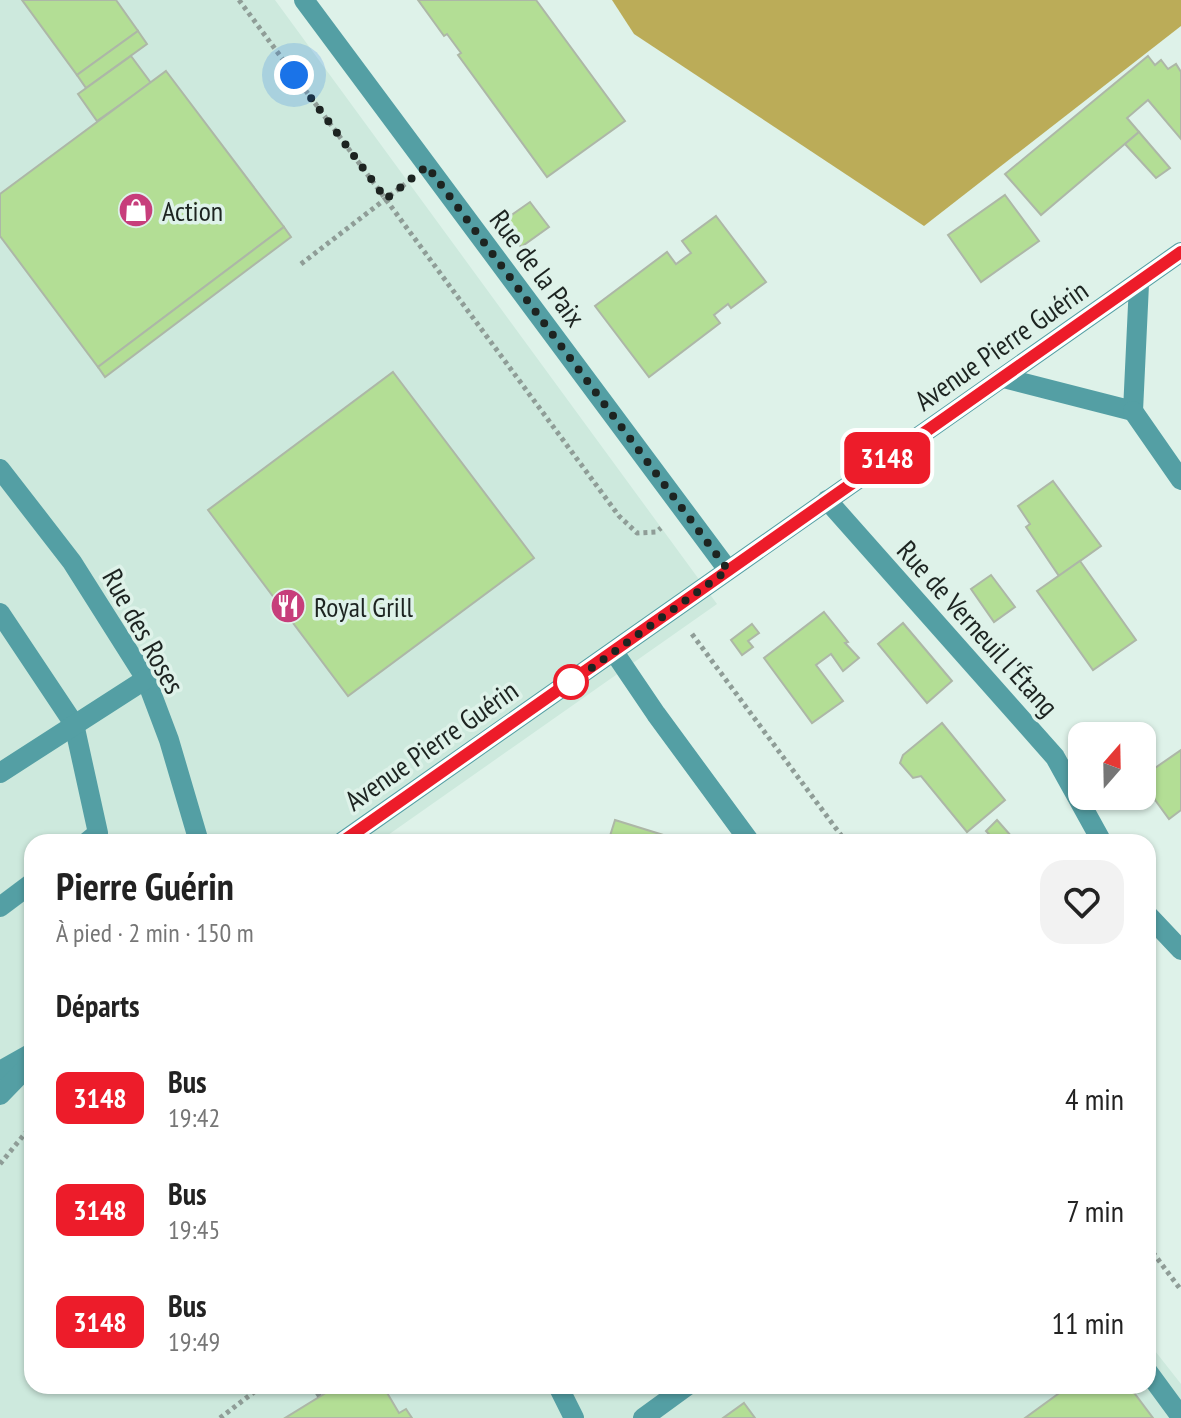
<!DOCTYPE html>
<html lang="fr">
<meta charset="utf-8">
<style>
body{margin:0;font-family:"PT Sans Narrow",sans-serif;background:#f2f2f2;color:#222;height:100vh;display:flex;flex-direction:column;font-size:30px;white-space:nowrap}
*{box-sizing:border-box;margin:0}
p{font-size:26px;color:#767676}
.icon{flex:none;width:44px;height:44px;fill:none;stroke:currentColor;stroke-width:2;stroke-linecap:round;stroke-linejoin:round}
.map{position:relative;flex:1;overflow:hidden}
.side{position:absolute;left:24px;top:834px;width:1132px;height:560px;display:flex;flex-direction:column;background:#fff;border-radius:24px;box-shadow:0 2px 6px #0004}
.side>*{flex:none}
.badge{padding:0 16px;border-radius:12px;font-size:28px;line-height:52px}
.needle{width:52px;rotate:20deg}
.tools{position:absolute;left:1068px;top:722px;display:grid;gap:16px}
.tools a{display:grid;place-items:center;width:88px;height:88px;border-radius:16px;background:#fff;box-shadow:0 2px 6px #0004;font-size:40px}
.you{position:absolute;width:40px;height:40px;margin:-20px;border:6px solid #fff;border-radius:50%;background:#1a73e8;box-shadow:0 0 0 12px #1a73e833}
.map>.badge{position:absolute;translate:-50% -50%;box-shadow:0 0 0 4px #fff}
h2{padding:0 32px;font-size:30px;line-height:72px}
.round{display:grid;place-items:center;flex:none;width:84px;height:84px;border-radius:24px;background:#f2f2f2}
.headline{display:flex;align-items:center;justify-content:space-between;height:136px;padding:0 32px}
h1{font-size:38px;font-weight:700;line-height:60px}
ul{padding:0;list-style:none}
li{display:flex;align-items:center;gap:24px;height:112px;padding:0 32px}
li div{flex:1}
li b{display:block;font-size:30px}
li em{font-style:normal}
li .badge{min-width:88px;font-weight:700;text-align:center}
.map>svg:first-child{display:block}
.built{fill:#cde9dd}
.forest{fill:#bbac58}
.building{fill:#b3de95;stroke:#adb7a7;stroke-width:2}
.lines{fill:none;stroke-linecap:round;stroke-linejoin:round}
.path{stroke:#8f9d97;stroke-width:5;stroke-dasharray:4 4;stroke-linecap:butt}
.minor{stroke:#549fa4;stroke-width:20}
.line-casing{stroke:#fff;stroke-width:18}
.line{stroke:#ed1c2a;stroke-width:12}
.walk{stroke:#1d2421;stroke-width:8;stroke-dasharray:0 14.4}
.stop-dot{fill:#fff;stroke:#ed1c2a;stroke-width:4}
.labels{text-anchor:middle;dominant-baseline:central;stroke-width:7;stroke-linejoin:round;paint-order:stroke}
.poi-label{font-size:28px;fill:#1d2421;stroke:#def2e9;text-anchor:start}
.street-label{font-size:28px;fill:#1d2421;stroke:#def2e9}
</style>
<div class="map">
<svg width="1181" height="1418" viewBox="0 0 1181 1418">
<rect width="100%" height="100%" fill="#def2e9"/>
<polygon class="built" points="0,0 275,0 717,604 378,842 32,842 32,1386 1148,1386 1148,1342 1181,1384 1181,1418 0,1418"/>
<polygon class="forest" points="612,0 1181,0 1181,26 924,226 634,34"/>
<g class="building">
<polygon points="22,0 116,0 138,31 77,75"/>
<polygon points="418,0 536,0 625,121 547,177 458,55 461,53 447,34 444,36"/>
<polygon points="138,31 147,44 86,88 77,75"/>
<polygon points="131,56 151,83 97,121 78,94"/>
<polygon points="1148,56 1155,65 1161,60 1168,69 1176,64 1181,72 1181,139 1148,100 1127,118 1139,132 1041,215 1005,174"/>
<polygon points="166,71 284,227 98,367 0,236 0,194"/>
<polygon points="1139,132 1170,168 1156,178 1125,144"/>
<polygon points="1005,195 1039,241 981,282 948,235"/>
<polygon points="530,202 549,227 521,247 503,221"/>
<polygon points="716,216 766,282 731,308 728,304 714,315 720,323 649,377 595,306 667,252 676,264 691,253 682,241"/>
<polygon points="284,227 291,237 105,377 98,367"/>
<polygon points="393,372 534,558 348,696 208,510"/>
<polygon points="1053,481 1101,546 1059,576 1026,527 1030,524 1018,506"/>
<polygon points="1080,561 1136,640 1093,670 1037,591"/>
<polygon points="991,575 1015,607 994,622 971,589"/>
<polygon points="824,612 848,642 845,643 859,658 843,671 831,654 816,665 843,701 812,723 764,658"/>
<polygon points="903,623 952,681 927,703 878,644"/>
<polygon points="752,624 759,633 748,641 753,647 742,655 731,640"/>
<polygon points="942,723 1005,800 967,832 921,776 913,778 900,763 903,755"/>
<polygon points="1181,750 1181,810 1169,819 1142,782 1142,777"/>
<polygon points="615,820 673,838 672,842 614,842 616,837 610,836"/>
<polygon points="997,820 1012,837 1007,842 996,842 986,831"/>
<polygon points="337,1386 383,1386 399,1413 406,1409 412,1418 285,1418"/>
<polygon points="1069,1386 1129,1386 1153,1418 1025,1418"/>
<polygon points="744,1403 755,1418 723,1418"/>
</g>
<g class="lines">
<g class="path">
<polyline points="239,0 619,516 637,533 656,532 661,528"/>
<polyline points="301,264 405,184"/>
<polyline points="692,634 846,842"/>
<polyline points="0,1164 32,1125"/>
<polyline points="1148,1246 1181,1290"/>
<polyline points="313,1386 320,1397"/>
<polyline points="220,1418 262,1386"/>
</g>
<g class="minor">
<polyline points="304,0 728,570"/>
<polyline points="1004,378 1133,411 1139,284"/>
<polyline points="1133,411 1181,480"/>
<polyline points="0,469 72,562 146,679 169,740 199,842"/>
<polyline points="827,500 1055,757 1102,842"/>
<polyline points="0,613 74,724 98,833 87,842"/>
<polyline points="614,652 656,714 750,842"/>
<polyline points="0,773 146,679"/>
<polyline points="342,842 1181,252"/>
<polyline points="0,907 32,883"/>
<polyline points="1148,915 1181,950"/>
<polyline points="0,1071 32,1053"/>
<polyline points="0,1095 32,1062"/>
<polyline points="1148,1372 1181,1417"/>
<polyline points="558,1386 574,1418"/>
<polyline points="643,1418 687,1386"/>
</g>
</g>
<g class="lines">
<defs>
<polyline id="line" points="342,842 1181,252"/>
</defs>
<use href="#line" class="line-casing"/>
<use href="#line" class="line"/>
<polyline class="walk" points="294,75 386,199 427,166 728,570 565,687 571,682"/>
</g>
<defs>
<symbol id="shop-disc" viewBox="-11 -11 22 22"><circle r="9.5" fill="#c73e7b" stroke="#def2e9"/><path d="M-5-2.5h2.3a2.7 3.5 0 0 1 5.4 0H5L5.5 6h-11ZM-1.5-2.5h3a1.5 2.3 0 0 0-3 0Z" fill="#fff"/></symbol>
<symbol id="restaurant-disc" viewBox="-11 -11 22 22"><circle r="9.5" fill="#c73e7b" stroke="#def2e9"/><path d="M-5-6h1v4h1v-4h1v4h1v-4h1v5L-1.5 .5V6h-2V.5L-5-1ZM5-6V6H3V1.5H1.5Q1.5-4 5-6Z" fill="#fff"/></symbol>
</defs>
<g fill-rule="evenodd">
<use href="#shop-disc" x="116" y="190" width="40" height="40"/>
<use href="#restaurant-disc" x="268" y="586" width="40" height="40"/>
</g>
<circle class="stop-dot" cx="571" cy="682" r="16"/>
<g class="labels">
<g class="poi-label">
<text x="162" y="210">Action</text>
<text x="314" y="606">Royal Grill</text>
</g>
<g class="street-label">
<text transform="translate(538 268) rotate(53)">Rue de la Paix</text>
<text transform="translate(1001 345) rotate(-35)">Avenue Pierre Guérin</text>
<text transform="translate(978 628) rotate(48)">Rue de Verneuil l'Étang</text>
<text transform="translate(144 631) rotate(61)">Rue des Roses</text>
<text transform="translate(431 745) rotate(-35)">Avenue Pierre Guérin</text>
</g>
</g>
</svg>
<div class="tools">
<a><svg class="needle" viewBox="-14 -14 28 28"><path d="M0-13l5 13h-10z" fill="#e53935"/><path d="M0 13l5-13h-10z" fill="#767676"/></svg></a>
</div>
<div class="you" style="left:294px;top:75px"></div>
<b class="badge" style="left:887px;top:458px;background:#ed1c2a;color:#fff">3148</b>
<section class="side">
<div class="headline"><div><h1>Pierre Guérin</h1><p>À pied · 2 min · 150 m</p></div><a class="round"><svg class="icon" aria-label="heart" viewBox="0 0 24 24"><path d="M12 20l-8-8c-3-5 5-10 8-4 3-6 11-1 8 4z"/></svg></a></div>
<h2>Départs</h2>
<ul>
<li><span class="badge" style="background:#ed1c2a;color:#fff">3148</span><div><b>Bus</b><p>19:42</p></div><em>4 min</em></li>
<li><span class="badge" style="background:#ed1c2a;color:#fff">3148</span><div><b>Bus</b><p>19:45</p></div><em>7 min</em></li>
<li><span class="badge" style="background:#ed1c2a;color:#fff">3148</span><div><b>Bus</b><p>19:49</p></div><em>11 min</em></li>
</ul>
</section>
</div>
